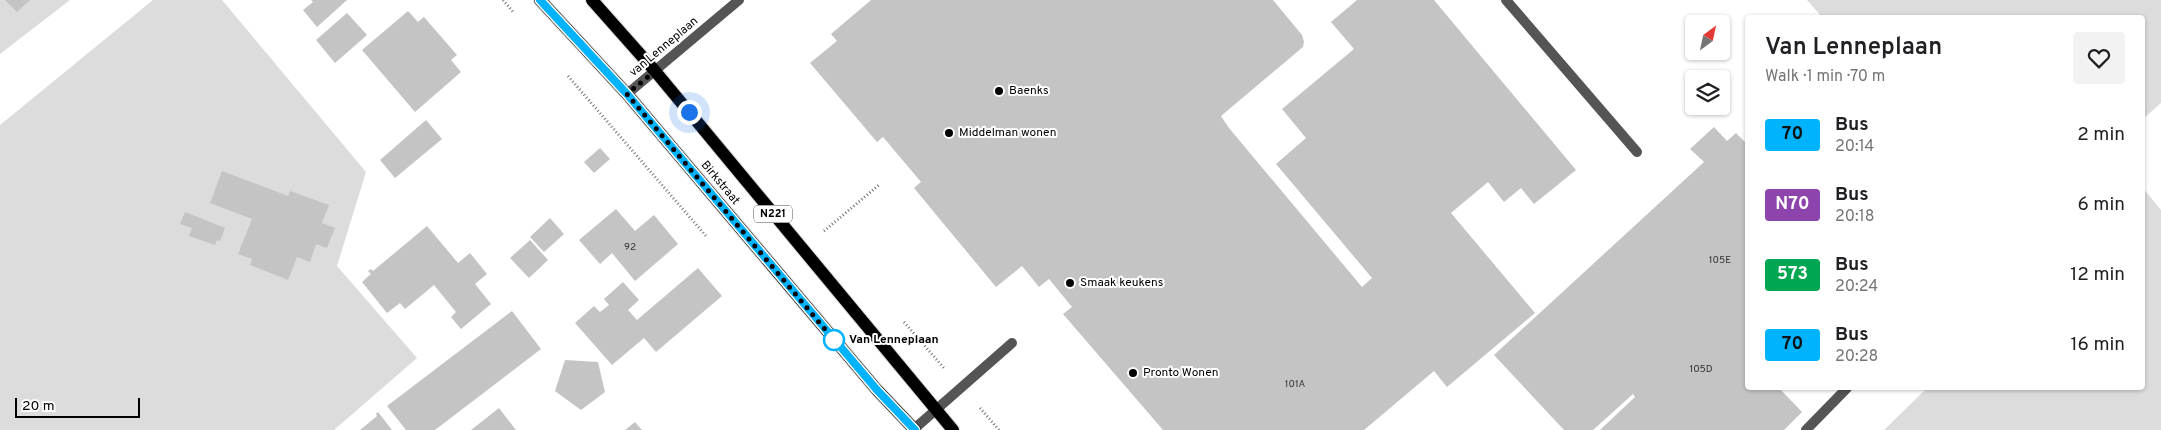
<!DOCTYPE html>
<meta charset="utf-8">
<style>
body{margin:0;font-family:Overpass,sans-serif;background:#f2f2f2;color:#202124;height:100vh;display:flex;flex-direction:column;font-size:19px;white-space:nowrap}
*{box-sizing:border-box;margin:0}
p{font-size:16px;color:#757577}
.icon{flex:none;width:28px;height:28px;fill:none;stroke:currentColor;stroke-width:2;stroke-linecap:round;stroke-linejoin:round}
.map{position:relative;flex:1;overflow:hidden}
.side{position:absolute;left:1745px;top:15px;width:400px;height:375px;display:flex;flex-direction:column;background:#fff;border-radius:5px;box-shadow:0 1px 4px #0004}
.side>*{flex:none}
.badge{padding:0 10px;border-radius:4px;font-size:18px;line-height:32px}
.needle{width:32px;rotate:33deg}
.controls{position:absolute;left:1685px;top:15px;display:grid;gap:10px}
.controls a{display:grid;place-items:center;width:45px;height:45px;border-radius:5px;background:#fff;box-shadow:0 1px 4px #0004;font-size:25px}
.scale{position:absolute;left:15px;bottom:12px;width:125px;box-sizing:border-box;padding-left:5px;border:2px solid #000;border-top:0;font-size:14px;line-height:18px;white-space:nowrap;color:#000;-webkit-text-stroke:4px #fff;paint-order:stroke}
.you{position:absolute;width:25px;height:25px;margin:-12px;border:4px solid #fff;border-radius:50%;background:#1a73e8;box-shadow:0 0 0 8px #1a73e833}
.map>.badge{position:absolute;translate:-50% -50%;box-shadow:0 0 0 2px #fff}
.round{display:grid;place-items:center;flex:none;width:52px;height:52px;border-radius:5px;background:#f2f2f2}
.headline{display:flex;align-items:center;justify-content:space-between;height:85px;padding:0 20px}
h1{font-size:24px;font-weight:600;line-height:38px}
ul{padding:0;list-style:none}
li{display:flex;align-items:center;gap:15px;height:70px;padding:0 20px}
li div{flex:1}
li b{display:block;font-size:19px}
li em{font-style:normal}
li .badge{min-width:55px;font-weight:700;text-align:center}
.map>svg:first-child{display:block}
.green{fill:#dcdcdc}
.building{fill:#c4c4c4}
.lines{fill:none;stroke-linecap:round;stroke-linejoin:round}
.primary-casing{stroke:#dbdbdb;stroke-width:14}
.path{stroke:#777;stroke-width:3;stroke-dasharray:1 2.5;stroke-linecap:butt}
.lane{stroke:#555;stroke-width:10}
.street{stroke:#555;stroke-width:10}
.primary{stroke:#000;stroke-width:12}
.line-casing{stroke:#fff;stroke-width:11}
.line{stroke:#00b3ff;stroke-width:8}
.walk{stroke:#000;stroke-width:5;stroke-dasharray:0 9}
.poi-dot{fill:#000;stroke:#fff;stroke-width:2}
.stop-dot{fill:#fff;stroke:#00b3ff;stroke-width:2.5}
.labels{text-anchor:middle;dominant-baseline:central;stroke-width:4;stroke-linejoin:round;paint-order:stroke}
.number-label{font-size:10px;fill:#313131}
.shield{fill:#fff;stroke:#4c4c4c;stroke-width:1}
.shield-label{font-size:11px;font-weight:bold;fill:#000}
.street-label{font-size:12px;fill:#000;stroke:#fff}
.poi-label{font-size:12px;fill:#000;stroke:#fff;text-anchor:start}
.stop-label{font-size:12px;font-weight:bold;fill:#000;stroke:#fff;text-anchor:start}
</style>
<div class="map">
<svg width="2161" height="430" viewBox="0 0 2161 430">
<rect width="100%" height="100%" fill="#fff"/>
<g class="green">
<polygon points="0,0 70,0 0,54"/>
<polygon points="153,0 222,0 366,172 337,266 417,358 334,430 0,430 0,125"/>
<polygon points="1807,0 2161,0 2161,103 2143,119 2142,18 1822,17"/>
<polygon points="2143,188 2161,210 2161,430 1884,430 1927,388 2142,388"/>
</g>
<g class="building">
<polygon points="5,0 30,0 17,12"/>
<polygon points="311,0 347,0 317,27 303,10 313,2"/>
<polygon points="871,0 1273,0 1302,35 1304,42 1303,47 1221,116 1229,128 1362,287 1372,278 1276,164 1306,138 1282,109 1354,49 1331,22 1357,0 1434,0 1576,170 1534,204 1521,188 1504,202 1488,182 1451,213 1535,313 1447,387 1434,371 1364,430 1163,430 1063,314 1072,307 1049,279 1039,287 1022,266 996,287 914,188 921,182 883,137 877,142 810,63 837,41 831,34"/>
<polygon points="408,11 418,22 424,17 457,55 451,60 461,72 415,112 362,50"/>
<polygon points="347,13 367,35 335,63 316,40"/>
<polygon points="426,120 442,139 395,178 380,160"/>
<polygon points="1714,127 1727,141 1736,133 1748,145 1748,388 1779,388 1802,412 1784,430 1600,430 1635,397 1633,394 1593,430 1564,430 1494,355 1704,162 1690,149"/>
<polygon points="600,148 610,159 594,173 584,162"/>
<polygon points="222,171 288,196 290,191 329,205 322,223 335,228 327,248 316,244 310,262 297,257 288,280 250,265 252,259 238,254 252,219 210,203"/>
<polygon points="616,209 635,231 654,215 678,244 635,281 612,253 600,264 579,240"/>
<polygon points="185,212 225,228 220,241 217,240 215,245 189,236 192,228 180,224"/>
<polygon points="550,218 564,234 544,252 530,237"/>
<polygon points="427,226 458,263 470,253 487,274 475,284 491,304 461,329 451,317 456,312 434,285 405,309 400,303 387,313 362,282 371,274 368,271 371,269 373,271"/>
<polygon points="530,240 548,260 529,278 510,258"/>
<polygon points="698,268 722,296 656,352 644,338 612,365 575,323 594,306 600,312 609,305 604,299 623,282 639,300 628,310 637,320"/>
<polygon points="512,311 541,349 435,430 406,430 387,406"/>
<polygon points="565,360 598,362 605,392 581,410 555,391"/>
<polygon points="499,408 516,430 471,430"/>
<polygon points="378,412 392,430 360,430 377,416 376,414"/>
<polygon points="635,422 642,430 625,430"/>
</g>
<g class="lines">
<defs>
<g id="primary">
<polyline points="540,0 627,94 877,390 915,430"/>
<polyline points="592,0 655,71 953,430"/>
</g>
</defs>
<use href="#primary" class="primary-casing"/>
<g class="path">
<polyline points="503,0 514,13"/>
<polyline points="568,76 706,236"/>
<polyline points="824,231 879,185"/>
<polyline points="904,322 944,368"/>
<polyline points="980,408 999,430"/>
</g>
<g class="lane">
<polyline points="1506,0 1637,152"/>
<polyline points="914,429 1012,343"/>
<polyline points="1806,430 1847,388"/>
</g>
<polyline class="street" points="627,94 739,0"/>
<use href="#primary" class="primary"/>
</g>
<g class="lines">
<defs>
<polyline id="line" points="540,0 627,94 877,390 915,430"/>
</defs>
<use href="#line" class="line-casing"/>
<use href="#line" class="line"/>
<polyline class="walk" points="689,112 655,71 627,94 834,340"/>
</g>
<g class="poi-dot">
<circle cx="999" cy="91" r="5"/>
<circle cx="949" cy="133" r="5"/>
<circle cx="1070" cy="283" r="5"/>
<circle cx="1133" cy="373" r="5"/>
</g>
<circle class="stop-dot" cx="834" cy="340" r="10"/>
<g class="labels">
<g class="number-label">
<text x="630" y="247">92</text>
<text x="1720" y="260">105E</text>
<text x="1701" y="369">105D</text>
<text x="1295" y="384">101A</text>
</g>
<rect class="shield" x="754" y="205.5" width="38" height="17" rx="4"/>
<g class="shield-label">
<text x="773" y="214">N221</text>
</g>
<g class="street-label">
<text transform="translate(664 47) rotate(-40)">van Lenneplaan</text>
<text transform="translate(720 183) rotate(50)">Birkstraat</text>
</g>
<g class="poi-label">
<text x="1009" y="91">Baenks</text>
<text x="959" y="133">Middelman wonen</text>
<text x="1080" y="283">Smaak keukens</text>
<text x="1143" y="373">Pronto Wonen</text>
</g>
<g class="stop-label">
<text x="849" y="340">Van Lenneplaan</text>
</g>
</g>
</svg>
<div class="controls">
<a><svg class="needle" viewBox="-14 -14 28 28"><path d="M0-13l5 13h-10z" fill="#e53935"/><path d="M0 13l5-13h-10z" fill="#757577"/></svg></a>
<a><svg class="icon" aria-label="layers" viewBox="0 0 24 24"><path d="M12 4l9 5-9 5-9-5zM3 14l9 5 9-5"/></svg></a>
</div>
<div class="scale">20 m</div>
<div class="you" style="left:689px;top:112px"></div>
<section class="side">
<div class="headline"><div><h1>Van Lenneplaan</h1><p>Walk · 1 min · 70 m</p></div><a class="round"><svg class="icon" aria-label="heart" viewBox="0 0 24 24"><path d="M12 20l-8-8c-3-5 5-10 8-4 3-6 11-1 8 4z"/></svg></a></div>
<ul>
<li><span class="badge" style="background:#00b3ff;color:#111">70</span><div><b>Bus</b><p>20:14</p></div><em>2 min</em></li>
<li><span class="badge" style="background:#8e44ad;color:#fff">N70</span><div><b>Bus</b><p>20:18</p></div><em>6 min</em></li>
<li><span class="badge" style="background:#00a651;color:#fff">573</span><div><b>Bus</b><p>20:24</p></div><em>12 min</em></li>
<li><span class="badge" style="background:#00b3ff;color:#111">70</span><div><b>Bus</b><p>20:28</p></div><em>16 min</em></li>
</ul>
</section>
</div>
